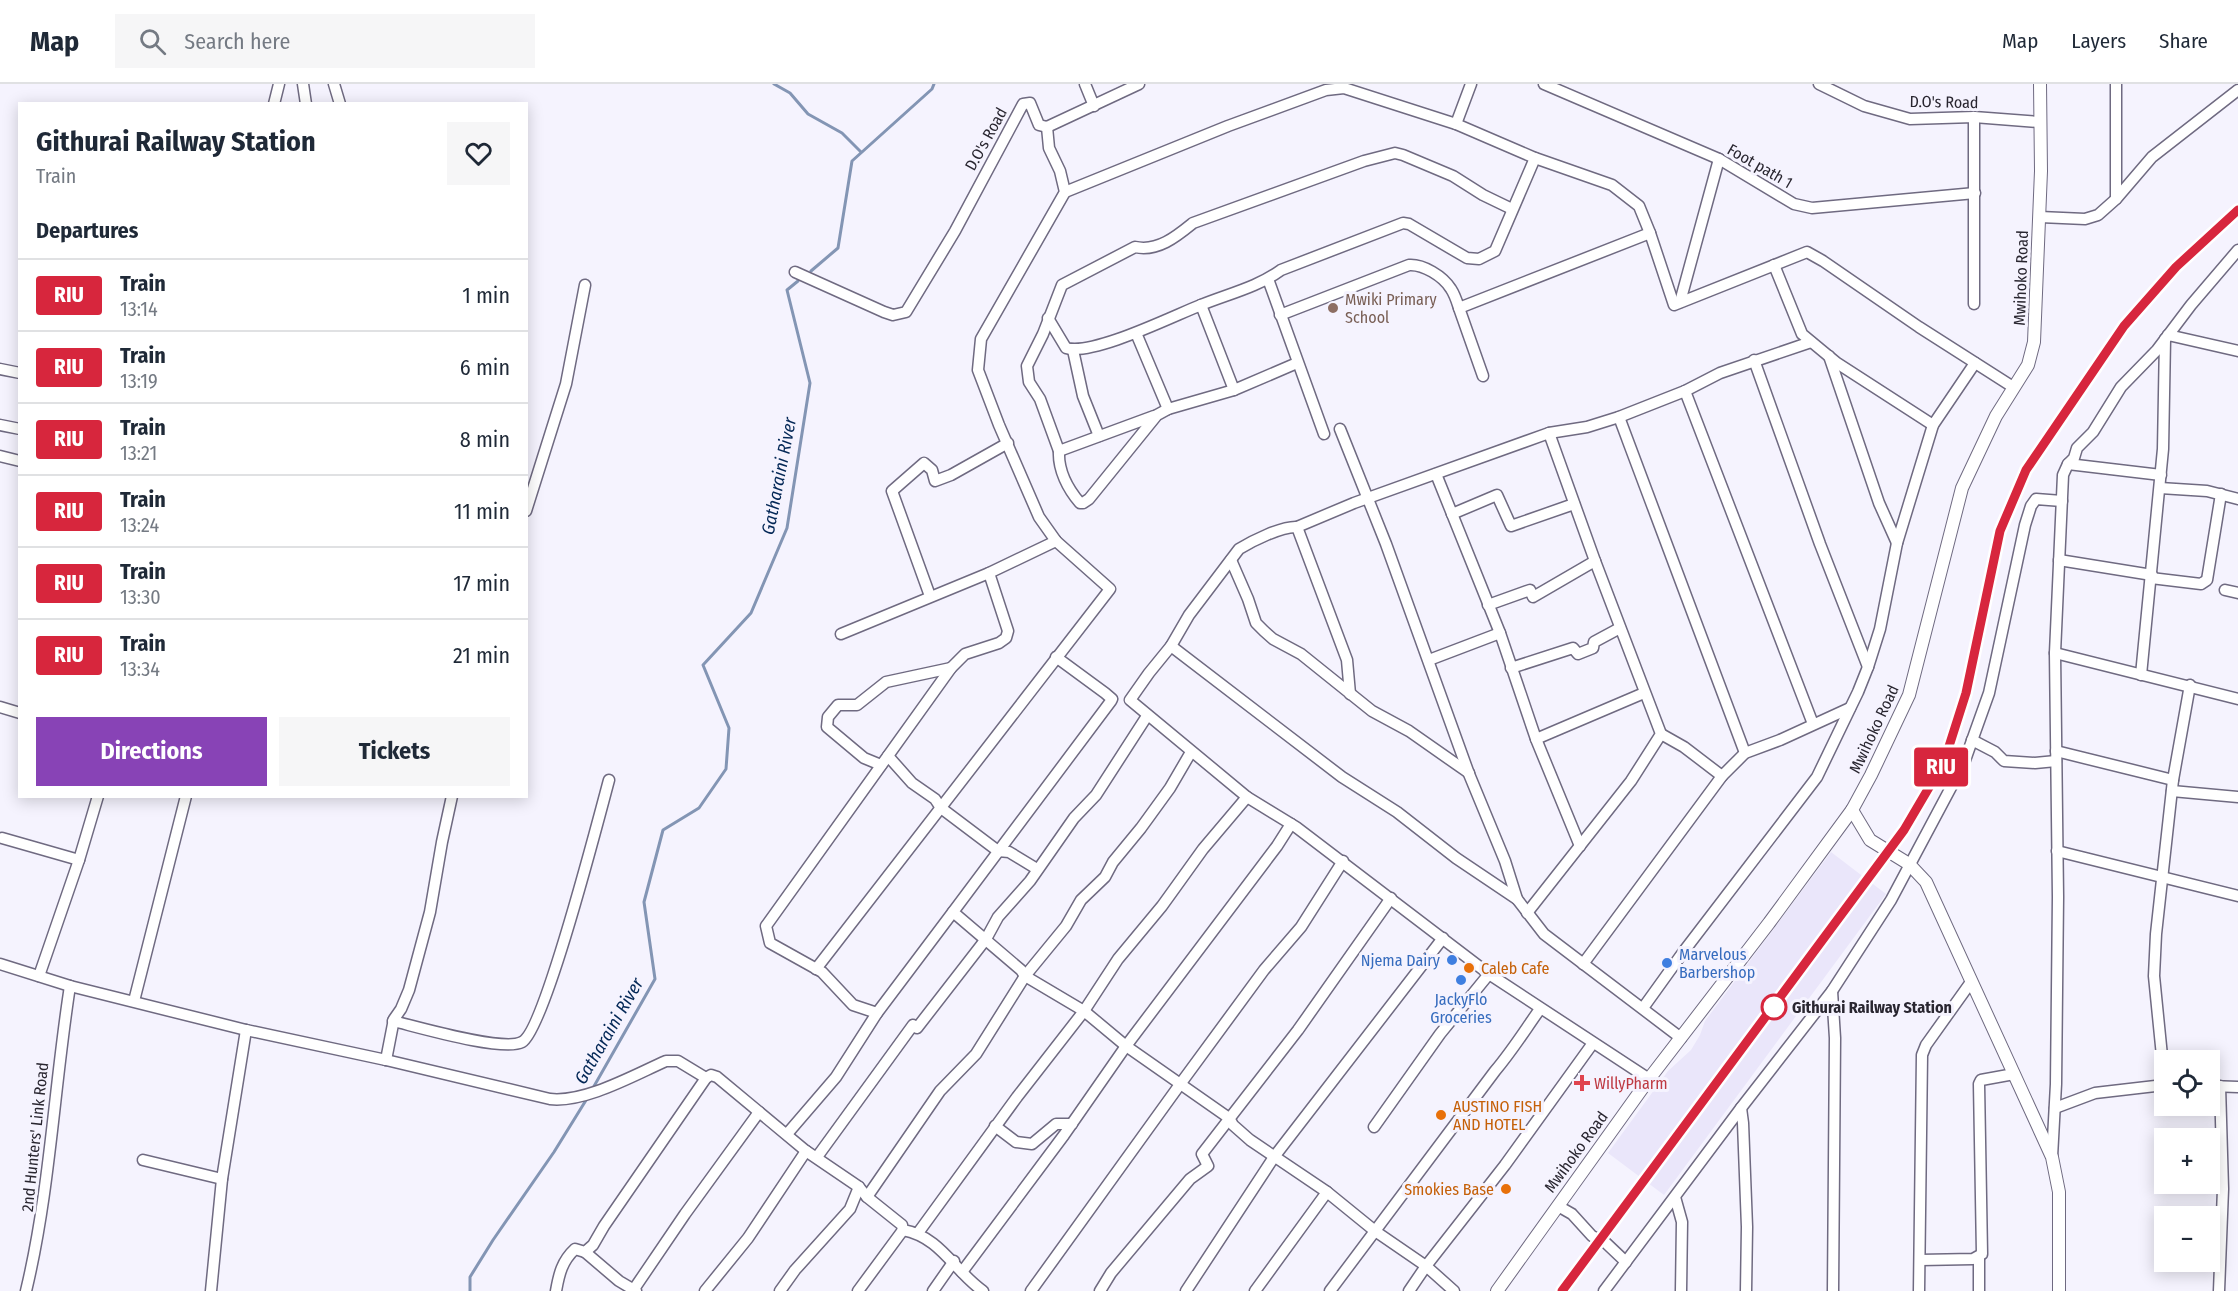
<!DOCTYPE html>
<meta charset="utf-8">
<style>
body{margin:0;font-family:"Fira Sans Condensed",sans-serif;background:#f6f6f7;color:#1f2937;height:100vh;display:flex;flex-direction:column;font-size:22px;white-space:nowrap}
*{box-sizing:border-box;margin:0}
p{font-size:20px;color:#747a83}
.icon{flex:none;width:33px;height:33px;fill:none;stroke:currentColor;stroke-width:2;stroke-linecap:round;stroke-linejoin:round}
.map{position:relative;flex:1;overflow:hidden}
.details{position:absolute;left:18px;top:18px;width:510px;height:696px;display:flex;flex-direction:column;background:#fff;border-radius:0px;box-shadow:0 3px 15px #0003}
.details>*{flex:none}
.badge{padding:0 12px;border-radius:4px;font-size:21px;line-height:39px}
.fabs{position:absolute;left:2154px;top:966px;display:grid;gap:12px}
.fabs a{display:grid;place-items:center;width:66px;height:66px;border-radius:0px;background:#fff;box-shadow:0 3px 15px #0003;font-size:30px}
.map>.badge{position:absolute;translate:-50% -50%;box-shadow:0 0 0 3px #fff}
h2{padding:0 18px;font-size:22px;line-height:54px}
.round{display:grid;place-items:center;flex:none;width:63px;height:63px;border-radius:0px;background:#f6f6f7}
.summary{display:flex;align-items:center;justify-content:space-between;height:102px;padding:0 18px}
h1{font-size:28px;font-weight:700;line-height:45px}
.cta{display:flex;gap:12px;margin-top:auto;padding:12px 18px}
.cta a{flex:1;height:69px;border-radius:0px;background:#8843b6;color:#fff;font-size:24px;font-weight:700;line-height:69px;text-align:center}
.cta a+a{background:#f6f6f7;color:#1f2937}
ul{padding:0;list-style:none}
li{display:flex;align-items:center;gap:18px;height:72px;padding:0 18px;border-top:2px solid #e0e1e3}
li div{flex:1}
li b{display:block;font-size:22px}
li em{font-style:normal}
li .badge{min-width:66px;font-weight:700;text-align:center}
header{display:flex;align-items:center;gap:36px;box-sizing:border-box;height:84px;padding:0 30px;background:#fff;border-bottom:2px solid #e0e1e3}
header strong{font-size:28px}
nav{display:flex;gap:33px;margin-inline-start:auto;font-size:21px}
.search{width:420px;height:54px;background:#f6f6f7;display:flex;align-items:center;gap:15px;box-sizing:border-box;padding:0 21px;border-radius:0px;color:#747a83;font-size:22px}
.map>svg:first-child{display:block}
.built{fill:#eae6fa}
.lines{fill:none;stroke-linecap:round;stroke-linejoin:round}
.stream{stroke:#8395b4;stroke-width:3}
.minor-casing{stroke:#6f6a81;stroke-width:13}
.tertiary-casing{stroke:#6f6a81;stroke-width:14}
.minor{stroke:#fff;stroke-width:10}
.tertiary{stroke:#fff;stroke-width:12}
.rail-casing{stroke:#716f79;stroke-width:5}
.rail{stroke:#f5f3fe;stroke-width:3;stroke-dasharray:9;stroke-linecap:butt}
.line-casing{stroke:#fff;stroke-width:14}
.line{stroke:#d7263d;stroke-width:9}
.education-dot{fill:#8d6e63;stroke:#f5f3fe;stroke-width:2}
.shop-dot{fill:#3f7fe0;stroke:#f5f3fe;stroke-width:2}
.food-dot{fill:#e8710a;stroke:#f5f3fe;stroke-width:2}
.stop-dot{fill:#fff;stroke:#d7263d;stroke-width:3}
.health-dot{fill:#e0444e;stroke:#f5f3fe;stroke-width:2}
.labels{text-anchor:middle;dominant-baseline:central;stroke-width:6;stroke-linejoin:round;paint-order:stroke}
.street-label{font-size:16px;fill:#292630;stroke:#f5f3fe}
.education-label{font-size:16px;fill:#785e54;stroke:#f5f3fe;text-anchor:start}
.shop-label{font-size:16px;fill:#366cbe;stroke:#f5f3fe;text-anchor:start}
.food-label{font-size:16px;fill:#c56008;stroke:#f5f3fe;text-anchor:start}
.stop-label{font-size:16px;font-weight:bold;fill:#292630;stroke:#f5f3fe;text-anchor:start}
.health-label{font-size:16px;fill:#be3a42;stroke:#f5f3fe;text-anchor:start}
.water-label{font-size:18px;font-style:italic;fill:#032756;stroke:#f5f3fe}
</style>
<header>
<strong>Map</strong>
<div class="search"><svg class="icon" aria-label="search" viewBox="0 0 24 24"><circle cx="10" cy="10" r="6"/><path d="M15 15l6 6"/></svg>Search here</div>
<nav><a>Map</a><a>Layers</a><a>Share</a></nav>
</header>
<div class="map">
<svg width="2238" height="1207" viewBox="0 0 2238 1207">
<rect width="100%" height="100%" fill="#f5f3fe"/>
<polygon class="built" points="1831,768 1886,810 1664,1111 1608,1069 1668,987 1691,966 1700,951 1705,937"/>
<g class="lines">
<g class="stream">
<polyline points="774,0 790,9 808,30 842,49 861,68"/>
<polyline points="811,187 838,164 852,77 932,5 934,0"/>
<polyline points="593,1004 655,895 644,818 663,746 699,724 726,685 729,644 703,581 751,529 787,444 810,299 787,206 798,197"/>
<polyline points="470,1207 470,1193 493,1156 554,1068 588,1013"/>
</g>
<defs>
<g id="minor">
<polyline points="303,0 306,20"/>
<polyline points="334,0 340,20"/>
<polyline points="1085,0 1094,22"/>
<polyline points="1544,0 1719,75 1794,120 1812,124 1975,109"/>
<polyline points="1819,0 1864,22 1910,35 1974,33 2039,38"/>
<polyline points="2116,0 2116,115"/>
<polyline points="274,20 279,0"/>
<polyline points="1456,40 1471,0"/>
<path d="M1065,108L1228,42L1326,6L1344,4L1456,40L1535,74L1612,101L1639,122L1650,149L1459,224C1457,218 1455,211 1451,205C1443,192 1423,180 1409,181L1280,231"/>
<polyline points="2040,133 2085,135 2098,131 2116,115 2152,73 2238,6"/>
<polyline points="1650,149 1674,221 1807,168 1823,177 1919,243 2013,303"/>
<polyline points="1774,181 1802,250 1837,279 1933,341"/>
<polyline points="795,188 884,228 893,231 906,228 955,147 1023,20 1030,19 1039,41 1047,43 1139,0"/>
<polyline points="1268,195 1324,350"/>
<polyline points="1680,218 1719,75"/>
<polyline points="1974,220 1974,33"/>
<polyline points="1201,221 1234,306"/>
<polyline points="1459,224 1483,292"/>
<path d="M1048,234L1066,264C1093,272 1173,232 1201,221C1228,210 1258,203 1281,186L1403,139L1409,140L1467,174L1479,175L1495,167L1535,74"/>
<polyline points="1136,249 1168,325"/>
<polyline points="2168,251 2238,267"/>
<polyline points="1073,266 1083,312 1099,352"/>
<polyline points="1829,272 1879,419 1897,459"/>
<polyline points="1754,276 1820,460 1868,583"/>
<path d="M1297,279L1234,306L1168,325L1157,331L1089,415L1083,419H1080C1068,405 1058,386 1059,367L1040,315L1029,298L1027,282L1043,250L1062,201L1135,163C1158,168 1177,152 1193,139L1364,77L1395,69L1403,71L1453,92L1483,111L1512,125"/>
<polyline points="0,285 20,289"/>
<polyline points="1685,307 1813,640"/>
<polyline points="1619,333 1745,669"/>
<polyline points="0,341 20,345"/>
<polyline points="1340,345 1386,460 1469,690 1505,777 1517,815 1544,850 1681,954"/>
<polyline points="1059,367 1154,332"/>
<polyline points="0,372 20,377"/>
<polyline points="2068,380 2161,391"/>
<polyline points="1436,390 1500,549 1536,655 1580,762"/>
<polyline points="2160,404 2207,407 2238,415"/>
<polyline points="526,427 566,300 585,201"/>
<polyline points="1452,430 1497,411 1511,442 1574,420"/>
<polyline points="1297,443 1347,576 1350,610"/>
<polyline points="1231,476 1248,515 1256,539 1264,547 1273,555 1301,570 1372,627 1409,647 1469,689"/>
<polyline points="2059,476 2152,491"/>
<polyline points="2151,494 2201,500 2207,496 2221,410"/>
<polyline points="2225,506 2238,509"/>
<polyline points="930,512 892,407 924,379 932,386 935,397 951,391 1008,359"/>
<polyline points="1488,521 1530,506 1533,513 1595,477"/>
<polyline points="841,550 989,489"/>
<polyline points="1171,562 1342,693 1397,728 1456,774 1517,815"/>
<polyline points="2055,569 2238,615"/>
<polyline points="1056,573 1105,609 1112,615 1111,617 953,828 1021,886 1025,892 1084,927 1126,962 1229,1034 1233,1041 1250,1056 1327,1108 1375,1147 1426,1182 1454,1207"/>
<polyline points="1429,576 1500,549"/>
<polyline points="1511,584 1573,564 1578,570 1593,564 1594,558 1620,544"/>
<polyline points="2141,591 2163,365 2165,255"/>
<polyline points="0,623 20,629"/>
<polyline points="1661,650 1684,663 1722,692"/>
<polyline points="1536,655 1644,609"/>
<polyline points="1972,656 1995,668 2004,677 2035,679 2056,677"/>
<polyline points="2056,667 2173,696"/>
<polyline points="888,672 912,699 935,715 941,724 998,767 1009,768 1037,785"/>
<polyline points="881,681 864,674 827,643 828,633 838,621 857,621 886,598 951,584"/>
<polyline points="2172,707 2238,713"/>
<polyline points="2,754 79,776"/>
<polyline points="2057,767 2238,812"/>
<polyline points="1527,829 1631,697 1661,650 1595,477 1549,349"/>
<path d="M0,880L70,902L246,946L386,976L550,1015C585,1019 634,991 666,977H678L706,994"/>
<polyline points="1583,880 1722,692 1745,669 1780,656 1850,624"/>
<polyline points="816,885 1110,505 1056,457 1039,433 999,341 978,286 981,255 1065,108 1060,87 1049,64 1047,43"/>
<polyline points="39,892 79,776 98,712"/>
<polyline points="1832,907 1835,954 1833,1207"/>
<polyline points="134,917 186,712"/>
<polyline points="1643,924 1684,867 1817,693 1858,608 1868,583 1880,545 1897,459 1933,341 1975,279"/>
<polyline points="877,929 853,921 822,888 770,859 766,842 951,584 965,570 999,559 1006,554 1008,547 989,489 1056,457"/>
<path d="M393,937C418,943 503,968 522,958C544,947 599,733 609,696"/>
<polyline points="386,976 394,935 401,925 409,906 430,828 442,758 452,712"/>
<polyline points="2164,992 2154,892 2156,850 2173,696 2190,601"/>
<path d="M1649,995L1489,890L1296,743L1247,713L1130,616L1149,589L1171,562L1189,531L1239,465C1252,457 1282,442 1297,443L1354,419L1549,349L1587,343L1619,333L1685,307L1720,289L1811,258"/>
<polyline points="2210,1002 2238,1003"/>
<polyline points="1741,1024 1743,1039 1747,1143 1746,1207"/>
<polyline points="2055,1024 2095,1009 2164,1001"/>
<polyline points="995,1042 1016,1058 1032,1060 1056,1040 1072,1040"/>
<polyline points="1374,1043 1440,950 1489,890"/>
<polyline points="787,1050 836,993 877,929 953,828"/>
<polyline points="817,1073 913,941 917,944 986,855 998,833 1030,797 1074,734 1096,711 1147,632"/>
<polyline points="2052,1073 2056,1000 2058,813 2055,569 2063,391 2068,380 2074,374 2077,364 2093,348 2121,303 2157,266 2191,221 2238,166"/>
<polyline points="143,1076 222,1095"/>
<polyline points="867,1113 940,1007 976,970 1025,892 1066,842 1081,816 1105,793 1113,778 1141,744 1170,704 1191,668"/>
<polyline points="1675,1113 1682,1138 1681,1207"/>
<polyline points="1558,1122 1572,1130 1592,1152 1606,1159 1626,1178"/>
<polyline points="918,1149 1017,1013 1084,927 1118,875 1162,822 1203,765 1247,713"/>
<polyline points="585,1168 619,1197 636,1207"/>
<polyline points="1920,1176 1973,1175 1982,1170 1979,1000 1981,996 2014,990"/>
<polyline points="962,1188 1064,1051 1126,962 1277,762 1291,740"/>
<polyline points="634,1205 685,1130 759,1028"/>
<path d="M26,1207C50,1107 54,1004 70,902"/>
<polyline points="211,1207 222,1095 246,946"/>
<path d="M556,1207C559,1190 562,1177 575,1165L585,1168L593,1161L604,1142L706,994L711,991L717,993L806,1067L859,1103L867,1113L902,1141L903,1146C941,1153 954,1187 983,1207"/>
<polyline points="705,1207 748,1154 806,1067"/>
<polyline points="780,1207 795,1186 850,1125 859,1103"/>
<polyline points="858,1207 903,1146"/>
<polyline points="933,1207 954,1177"/>
<polyline points="1031,1207 1181,999 1264,886 1301,843 1343,777"/>
<polyline points="1100,1207 1111,1189 1190,1095 1208,1082 1202,1070 1298,946 1391,814"/>
<polyline points="1186,1207 1274,1073 1443,854"/>
<polyline points="1255,1207 1327,1108"/>
<path d="M1330,1207L1495,987C1512,967 1525,946 1540,925"/>
<polyline points="1409,1207 1426,1182 1505,1081 1593,959"/>
<polyline points="1604,1207 1741,1024 1832,907 1891,816 1964,679 1989,609 2025,441 2031,422 2036,415 2062,417"/>
<polyline points="1919,1207 1922,971 1926,961 1971,898"/>
<polyline points="1979,1207 1979,1173"/>
<polyline points="2219,1207 2223,1105 2220,1002"/>
</g>
<g id="tertiary">
<polyline points="1852,726 1870,756 1909,780 1926,798 2052,1073 2059,1108 2059,1207"/>
<polyline points="1497,1207 1649,995 1769,839 1852,726 1871,691 1909,611 1962,404 1996,332 2028,281 2034,258 2041,87 2040,0"/>
</g>
</defs>
<use href="#minor" class="minor-casing"/>
<use href="#tertiary" class="tertiary-casing"/>
<use href="#minor" class="minor"/>
<use href="#tertiary" class="tertiary"/>
<defs>
<polyline id="rail" points="1562,1207 1904,745 1944,678 1966,609 2000,447 2026,386 2124,241 2176,183 2238,126"/>
</defs>
<use href="#rail" class="rail-casing"/>
<use href="#rail" class="rail"/>
</g>
<g class="lines">
<defs>
<polyline id="line" points="1562,1207 1904,746 1944,678 1966,609 2000,447 2026,386 2124,242 2176,183 2238,126"/>
</defs>
<use href="#line" class="line-casing"/>
<use href="#line" class="line"/>
</g>
<circle class="education-dot" cx="1333" cy="224" r="6"/>
<g class="shop-dot">
<circle cx="1452" cy="876" r="6"/>
<circle cx="1667" cy="879" r="6"/>
<circle cx="1461" cy="896" r="6"/>
</g>
<g class="food-dot">
<circle cx="1469" cy="884" r="6"/>
<circle cx="1441" cy="1031" r="6"/>
<circle cx="1506" cy="1105" r="6"/>
</g>
<circle class="stop-dot" cx="1774" cy="923" r="12"/>
<path class="health-dot" d="M1579 990h6v6h6v6h-6v6h-6v-6h-6v-6h6z"/>
<g class="labels">
<g class="street-label">
<text transform="translate(1944 18) rotate(1)">D.O's Road</text>
<text transform="translate(986 55) rotate(-61)">D.O's Road</text>
<text transform="translate(1760 82) rotate(30)">Foot path 1</text>
<text transform="translate(2021 194) rotate(-88)">Mwihoko Road</text>
<text transform="translate(1874 645) rotate(-65)">Mwihoko Road</text>
<text transform="translate(35 1053) rotate(-84)">2nd Hunters' Link Road</text>
<text transform="translate(1576 1068) rotate(-54)">Mwihoko Road</text>
</g>
<g class="education-label">
<text x="1345" y="215">Mwiki Primary<tspan x="1345" dy="18">School</tspan></text>
</g>
<g class="shop-label">
<text x="1679" y="870">Marvelous<tspan x="1679" dy="18">Barbershop</tspan></text>
<text x="1440" y="876" text-anchor="end">Njema Dairy</text>
<text x="1461" y="915" text-anchor="middle">JackyFlo<tspan x="1461" dy="18">Groceries</tspan></text>
</g>
<g class="food-label">
<text x="1481" y="884">Caleb Cafe</text>
<text x="1453" y="1022">AUSTINO FISH<tspan x="1453" dy="18">AND HOTEL</tspan></text>
<text x="1494" y="1105" text-anchor="end">Smokies Base</text>
</g>
<g class="stop-label">
<text x="1792" y="923">Githurai Railway Station</text>
</g>
<g class="health-label">
<text x="1594" y="999">WillyPharm</text>
</g>
<g class="water-label">
<text transform="translate(779 392) rotate(-79)">Gatharaini River</text>
<text transform="translate(609 947) rotate(-60)">Gatharaini River</text>
</g>
</g>
</svg>
<div class="fabs">
<a><svg class="icon" aria-label="locate" viewBox="0 0 24 24"><circle cx="12" cy="12" r="6"/><path d="M12 2v4M12 18v4M2 12h4M18 12h4"/></svg></a>
<a>+</a>
<a>−</a>
</div>
<b class="badge" style="left:1941px;top:683px;background:#d7263d;color:#fff">RIU</b>
<section class="details">
<div class="summary"><div><h1>Githurai Railway Station</h1><p>Train</p></div><a class="round"><svg class="icon" aria-label="heart" viewBox="0 0 24 24"><path d="M12 20l-8-8c-3-5 5-10 8-4 3-6 11-1 8 4z"/></svg></a></div>
<h2>Departures</h2>
<ul>
<li><span class="badge" style="background:#d7263d;color:#fff">RIU</span><div><b>Train</b><p>13:14</p></div><em>1 min</em></li>
<li><span class="badge" style="background:#d7263d;color:#fff">RIU</span><div><b>Train</b><p>13:19</p></div><em>6 min</em></li>
<li><span class="badge" style="background:#d7263d;color:#fff">RIU</span><div><b>Train</b><p>13:21</p></div><em>8 min</em></li>
<li><span class="badge" style="background:#d7263d;color:#fff">RIU</span><div><b>Train</b><p>13:24</p></div><em>11 min</em></li>
<li><span class="badge" style="background:#d7263d;color:#fff">RIU</span><div><b>Train</b><p>13:30</p></div><em>17 min</em></li>
<li><span class="badge" style="background:#d7263d;color:#fff">RIU</span><div><b>Train</b><p>13:34</p></div><em>21 min</em></li>
</ul>
<div class="cta"><a>Directions</a><a>Tickets</a></div>
</section>
</div>
